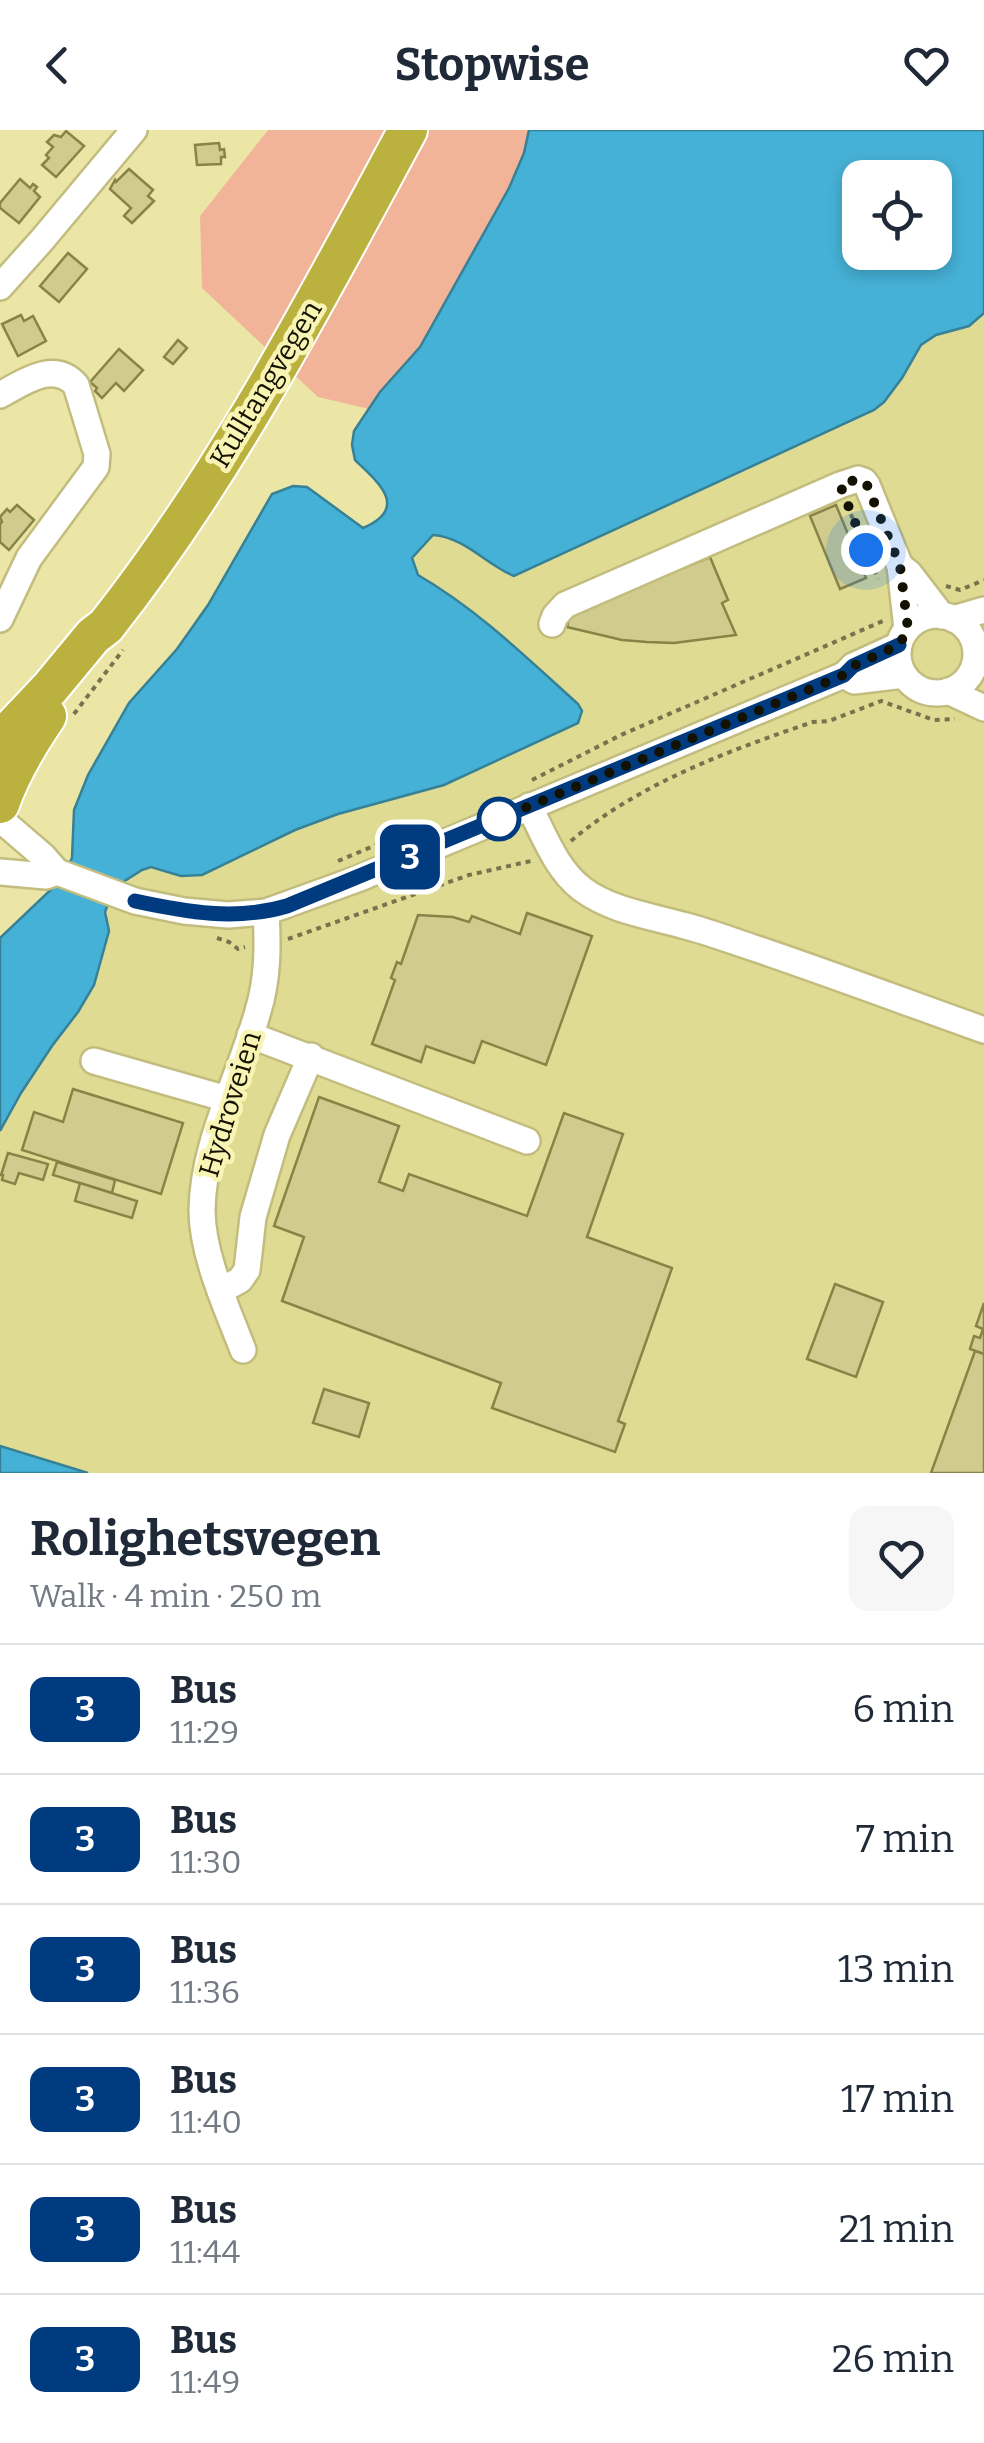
<!DOCTYPE html>
<meta charset="utf-8">
<style>
body{margin:0;font-family:Bitter,serif;background:#f6f6f7;color:#1f2937;height:100vh;display:flex;flex-direction:column;font-size:38px;white-space:nowrap}
*{box-sizing:border-box;margin:0}
p{font-size:32px;color:#747a83}
.icon{flex:none;width:55px;height:55px;fill:none;stroke:currentColor;stroke-width:2;stroke-linecap:round;stroke-linejoin:round}
.map{position:relative;height:1343px;overflow:hidden}
.drawer{display:flex;flex-direction:column;background:#fff;flex:1}
.drawer>*{flex:none}
.badge{padding:0 20px;border-radius:15px;font-size:35px;line-height:65px}
.fabs{position:absolute;left:842px;top:30px;display:grid;gap:20px}
.fabs a{display:grid;place-items:center;width:110px;height:110px;border-radius:20px;background:#fff;box-shadow:0 5px 15px #0003;font-size:50px}
.you{position:absolute;width:50px;height:50px;margin:-25px;border:8px solid #fff;border-radius:50%;background:#1a73e8;box-shadow:0 0 0 15px #1a73e833}
.map>.badge{position:absolute;translate:-50% -50%;box-shadow:0 0 0 5px #fff}
.round{display:grid;place-items:center;flex:none;width:105px;height:105px;border-radius:20px;background:#f6f6f7}
.overview{display:flex;align-items:center;justify-content:space-between;height:170px;padding:0 30px}
h1{font-size:48px;font-weight:700;line-height:75px}
ul{padding:0;list-style:none}
li{display:flex;align-items:center;gap:30px;height:130px;padding:0 30px;border-top:2px solid #e0e1e3}
li div{flex:1}
li b{display:block;font-size:38px}
li em{font-style:normal}
li .badge{min-width:110px;font-weight:700;text-align:center}
header{display:flex;justify-content:space-between;align-items:center;height:130px;padding:0 30px;background:#fff;font-size:45px;font-weight:700}
.map>svg:first-child{display:block}
.built{fill:#e0db92}
.green{fill:#f2b499}
.water{fill:#46b1d6;stroke:#378196;stroke-width:2.5;fill-rule:evenodd}
.building{fill:#d1cc8d;stroke:#888346;stroke-width:2.5}
.lines{fill:none;stroke-linecap:round;stroke-linejoin:round}
.minor-casing{stroke:#c2bd7e;stroke-width:30}
.highway-casing{stroke:#fff;stroke-width:42}
.path{stroke:#77734d;stroke-width:4;stroke-dasharray:5 5;stroke-linecap:butt}
.minor{stroke:#fff;stroke-width:25}
.highway{stroke:#bbb13e;stroke-width:38}
.line-casing{stroke:#fff;stroke-width:22}
.line{stroke:#003b80;stroke-width:15}
.walk{stroke:#131100;stroke-width:10;stroke-dasharray:0 18}
.stop-dot{fill:#fff;stroke:#003b80;stroke-width:5}
.labels{text-anchor:middle;dominant-baseline:central;stroke-width:9;stroke-linejoin:round;paint-order:stroke}
.street-label{font-size:28px;fill:#131100;stroke:#f8f4b3}
</style>
<header><svg class="icon" aria-label="back" viewBox="0 0 24 24"><path d="M15 5l-7 7 7 7"/></svg>Stopwise<svg class="icon" aria-label="heart" viewBox="0 0 24 24"><path d="M12 20l-8-8c-3-5 5-10 8-4 3-6 11-1 8 4z"/></svg></header>
<div class="map">
<svg width="984" height="1343" viewBox="0 0 984 1343">
<rect width="100%" height="100%" fill="#ebe6a6"/>
<polygon class="built" points="984,183 984,1343 88,1343 0,1316 0,1001 21,963 52,916 78,882 109,801 105,782 111,766 120,754 142,740 152,737 181,746 338,684 444,460 417,445 412,428 433,405 441,405 460,413 514,446 794,318 830,299 902,248 921,215 936,205 969,196"/>
<polygon class="green" points="268,0 529,0 524,23 509,58 420,217 369,279 318,267 202,158 200,86"/>
<g class="water">
<path d="M529,0H984V183L969,196L936,205L921,215L902,248L884,272L874,280L514,446C487,435 464,407 433,405L412,428L418,445C477,479 527,528 578,574L582,581L578,593L444,655L338,684L295,700L202,745L181,746L151,737L142,740L120,754L111,766L105,782L109,801L94,855L78,882L52,916L21,963L0,1001V808L60,751L72,728L74,680L88,645L129,573L177,519L208,475L272,364L293,356L307,357L363,398C410,378 378,352 355,330L352,315L354,301L380,262L420,217L509,58L524,23ZM860,48H935V122H860Z"/>
<polygon points="0,1316 88,1343 0,1343"/>
</g>
<g class="building">
<polygon points="66,1 84,16 56,47 42,35 49,28 46,25 53,17 47,12 54,5 61,7"/>
<polygon points="219,13 220,20 224,19 225,27 221,27 221,34 197,35 195,15"/>
<polygon points="129,39 153,60 148,66 154,71 132,93 124,86 131,78 110,59 115,50 116,52"/>
<polygon points="20,49 30,58 33,54 37,57 34,61 40,67 19,93 0,78 0,73"/>
<polygon points="68,123 87,139 59,172 40,156"/>
<polygon points="21,185 24,191 33,186 46,211 18,226 2,194"/>
<polygon points="178,210 187,218 173,234 164,227"/>
<polygon points="119,219 143,240 124,261 116,253 102,268 95,261 97,258 90,252"/>
<polygon points="17,375 34,390 9,420 0,412 0,394 2,392 0,387 7,379 10,382"/>
<polygon points="836,375 866,448 840,459 810,386"/>
<polygon points="710,427 728,470 722,473 736,505 674,513 647,512 622,510 567,497 570,484"/>
<polygon points="527,783 592,806 546,935 482,911 474,933 426,916 421,932 372,914 395,850 391,848 397,832 401,834 418,785 453,787 469,792 472,786 520,804"/>
<polygon points="73,959 183,993 161,1064 22,1020 34,982 63,992"/>
<polygon points="319,967 399,996 379,1052 403,1061 409,1044 527,1086 564,983 623,1004 587,1107 672,1138 618,1291 625,1294 615,1322 492,1278 501,1253 282,1171 304,1107 274,1096"/>
<polygon points="8,1023 48,1034 43,1050 19,1043 15,1054 2,1050 3,1045 1,1045"/>
<polygon points="57,1032 115,1050 112,1063 53,1045"/>
<polygon points="80,1053 137,1071 132,1088 75,1071"/>
<polygon points="835,1154 883,1172 856,1247 807,1229"/>
<polygon points="984,1173 984,1224 970,1219 974,1206 980,1208 983,1199 976,1196"/>
<polygon points="975,1221 984,1224 984,1343 931,1343"/>
<polygon points="324,1259 369,1273 359,1307 313,1293"/>
</g>
<g class="lines">
<defs>
<g id="minor">
<polyline points="0,157 42,110 134,0"/>
<path d="M0,265C24,252 54,230 76,255L97,324L96,337L29,428L0,489"/>
<polyline points="900,436 909,443 942,486"/>
<circle cx="937" cy="524" r="39"/>
<polyline points="953,489 984,480"/>
<polyline points="552,494 555,486 565,475 840,355 858,349 864,351 867,355 900,436 907,499"/>
<polyline points="844,545 854,551 904,545"/>
<polyline points="948,561 984,578"/>
<path d="M529,676C544,705 556,739 582,759C612,781 647,785 682,795C706,801 730,810 754,818C831,844 908,873 984,900"/>
<polyline points="0,689 43,726 57,742"/>
<polyline points="0,742 46,746 57,742"/>
<polyline points="57,742 135,771 184,781 228,785 266,782 360,748 844,545 853,536 899,515"/>
<polyline points="250,905 527,1011"/>
<polyline points="94,931 227,969"/>
<polyline points="220,1161 240,1150 247,1140 253,1087 277,1005 311,926"/>
<path d="M243,1220C227,1178 202,1125 202,1080C203,1011 240,947 258,881C268,849 268,815 266,782"/>
</g>
<g id="highway">
<path d="M0,611L50,558L93,506L106,496C226,344 316,170 408,0"/>
<path d="M0,674C11,642 28,614 47,586"/>
</g>
</defs>
<use href="#minor" class="minor-casing"/>
<use href="#highway" class="highway-casing"/>
<g class="path">
<polyline points="847,375 878,449"/>
<polyline points="946,456 960,460 984,450"/>
<polyline points="74,584 123,520"/>
<polyline points="532,650 621,605 883,491"/>
<path d="M571,711C638,654 730,620 813,592L829,591L881,571L934,590L955,589"/>
<polyline points="338,731 426,694"/>
<polyline points="217,808 229,812 238,819 245,817"/>
<polyline points="288,809 469,745 531,731"/>
</g>
<use href="#minor" class="minor"/>
<use href="#highway" class="highway"/>
</g>
<g class="lines">
<defs>
<path id="line" d="M135,771C186,782 236,791 287,776L844,545L853,536L899,515"/>
</defs>
<use href="#line" class="line-casing"/>
<use href="#line" class="line"/>
<polyline class="walk" points="499,689 496,690 844,545 853,536 899,515 908,499 900,436 867,355 864,351 858,349 840,355 866,420"/>
</g>
<circle class="stop-dot" cx="499" cy="689" r="20"/>
<g class="labels">
<g class="street-label">
<text transform="translate(266 254) rotate(-59)">Kulltangvegen</text>
<text transform="translate(230 974) rotate(-73)">Hydroveien</text>
</g>
</g>
</svg>
<div class="fabs">
<a><svg class="icon" aria-label="locate" viewBox="0 0 24 24"><circle cx="12" cy="12" r="6"/><path d="M12 2v4M12 18v4M2 12h4M18 12h4"/></svg></a>
</div>
<div class="you" style="left:866px;top:420px"></div>
<b class="badge" style="left:410px;top:727px;background:#003b80;color:#fff">3</b>
</div>
<section class="drawer">
<div class="overview"><div><h1>Rolighetsvegen</h1><p>Walk · 4 min · 250 m</p></div><a class="round"><svg class="icon" aria-label="heart" viewBox="0 0 24 24"><path d="M12 20l-8-8c-3-5 5-10 8-4 3-6 11-1 8 4z"/></svg></a></div>
<ul>
<li><span class="badge" style="background:#003b80;color:#fff">3</span><div><b>Bus</b><p>11:29</p></div><em>6 min</em></li>
<li><span class="badge" style="background:#003b80;color:#fff">3</span><div><b>Bus</b><p>11:30</p></div><em>7 min</em></li>
<li><span class="badge" style="background:#003b80;color:#fff">3</span><div><b>Bus</b><p>11:36</p></div><em>13 min</em></li>
<li><span class="badge" style="background:#003b80;color:#fff">3</span><div><b>Bus</b><p>11:40</p></div><em>17 min</em></li>
<li><span class="badge" style="background:#003b80;color:#fff">3</span><div><b>Bus</b><p>11:44</p></div><em>21 min</em></li>
<li><span class="badge" style="background:#003b80;color:#fff">3</span><div><b>Bus</b><p>11:49</p></div><em>26 min</em></li>
</ul>
</section>
